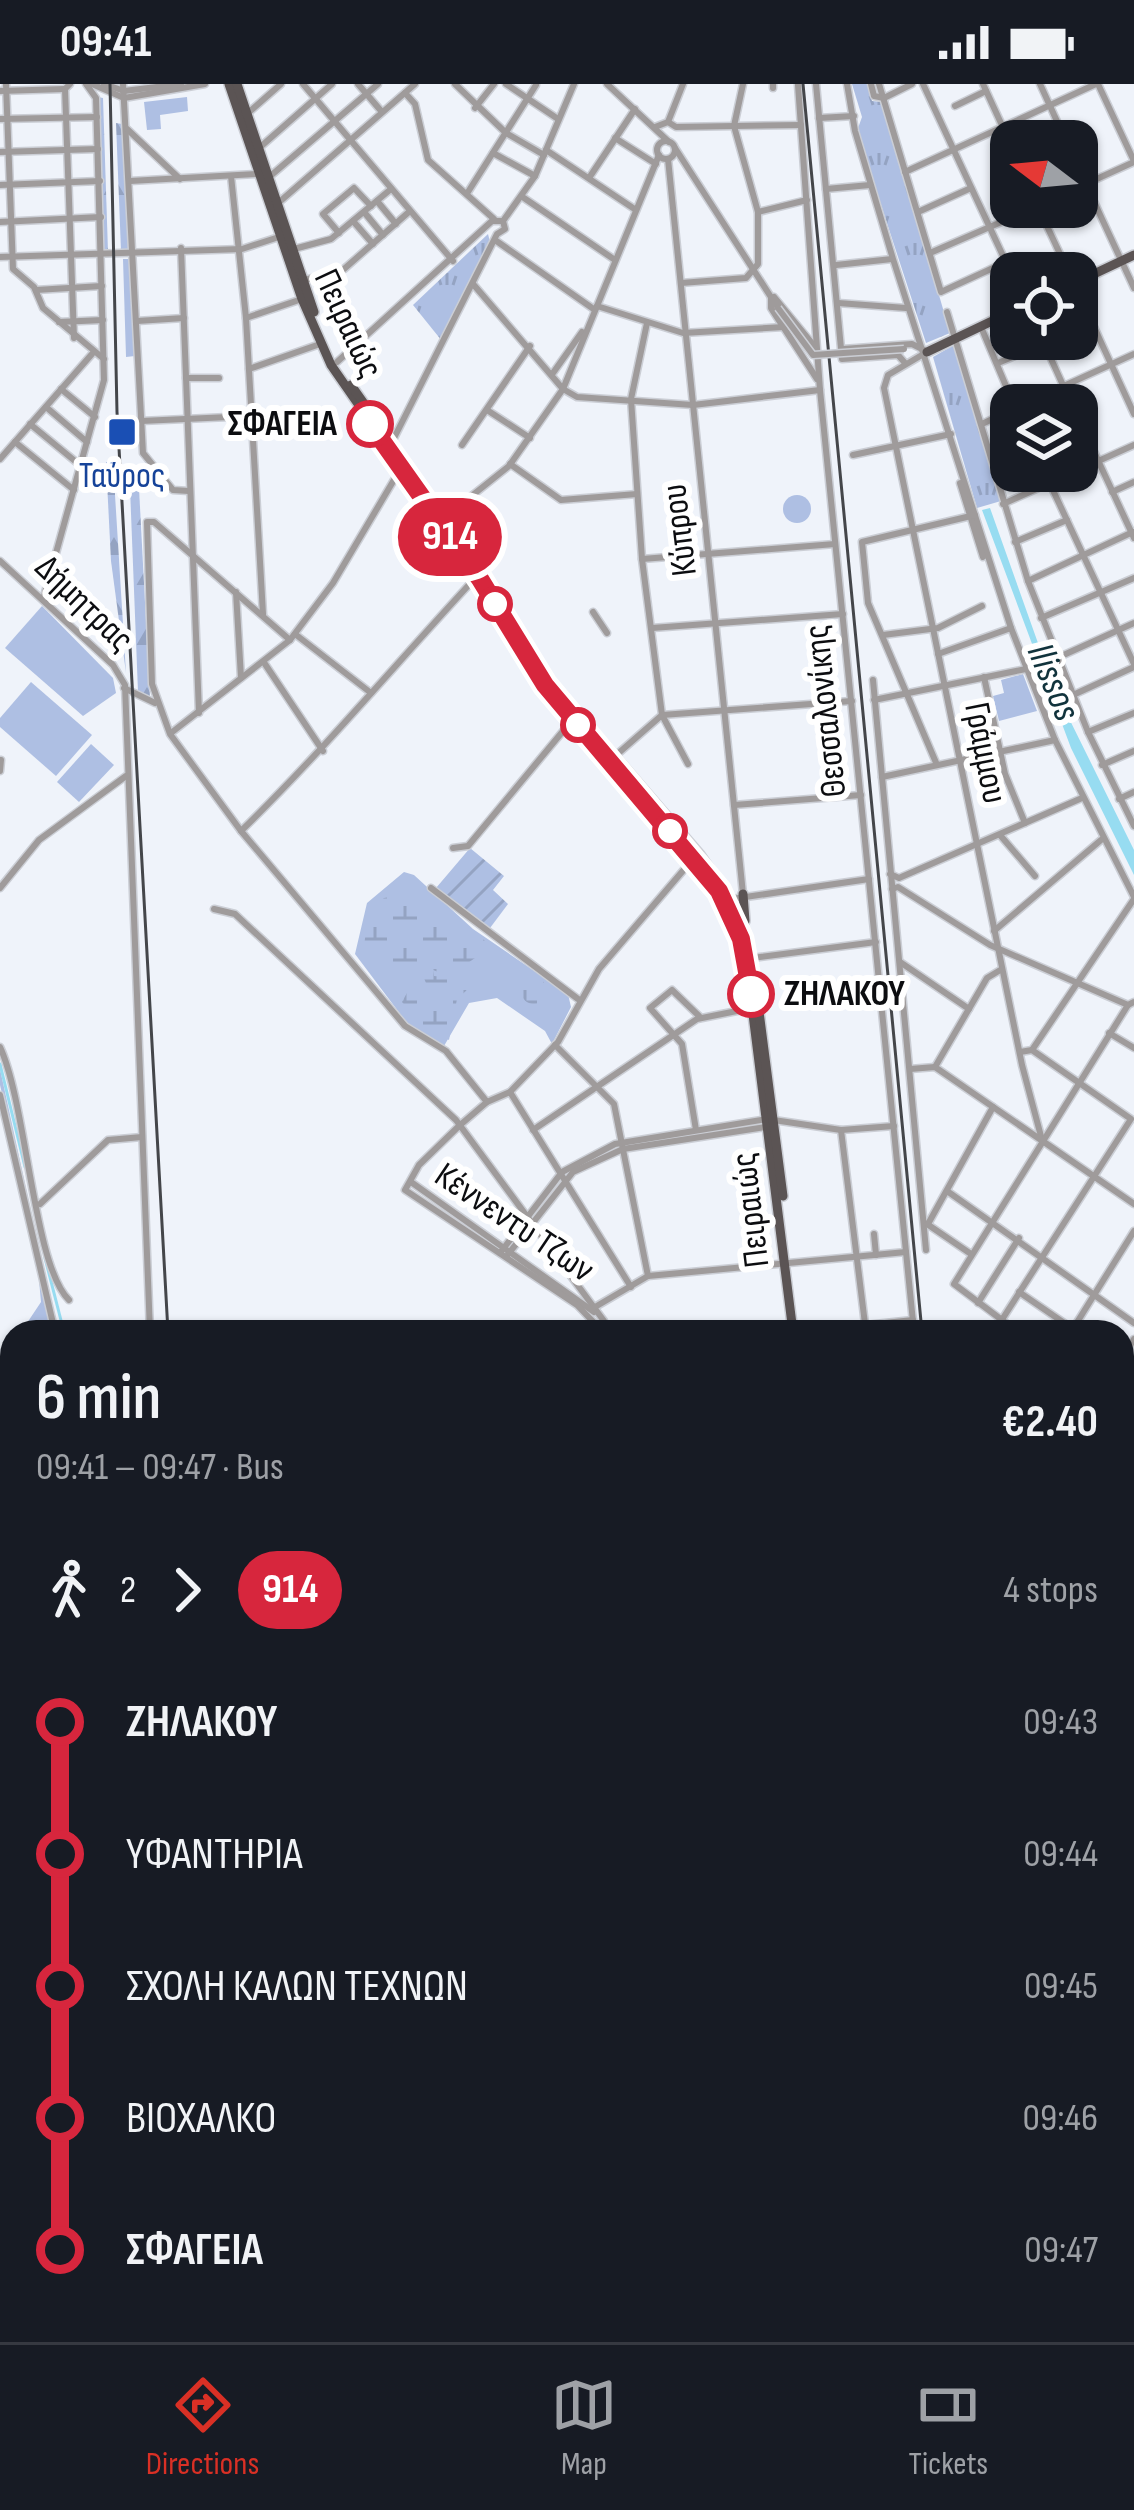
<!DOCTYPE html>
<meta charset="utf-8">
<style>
body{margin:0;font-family:"Sofia Sans Condensed",sans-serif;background:#242831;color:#f1f3f6;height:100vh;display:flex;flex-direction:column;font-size:45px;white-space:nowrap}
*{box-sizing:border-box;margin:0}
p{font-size:39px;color:#9ea1a6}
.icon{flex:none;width:66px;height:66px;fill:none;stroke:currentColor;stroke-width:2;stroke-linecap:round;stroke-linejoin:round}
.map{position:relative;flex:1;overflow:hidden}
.panel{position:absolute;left:0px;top:1236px;width:1134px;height:1023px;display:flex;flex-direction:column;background:#171b24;border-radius:36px 36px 0 0;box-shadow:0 3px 9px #0004}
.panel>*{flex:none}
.badge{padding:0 24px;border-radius:39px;font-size:42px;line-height:78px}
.needle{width:78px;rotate:286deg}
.controls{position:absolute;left:990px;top:36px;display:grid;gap:24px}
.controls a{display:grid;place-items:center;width:108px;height:108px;border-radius:24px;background:#171b24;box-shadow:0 3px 9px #0004;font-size:60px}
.map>.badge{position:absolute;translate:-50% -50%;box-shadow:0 0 0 6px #fff}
.legs{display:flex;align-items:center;gap:18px;height:132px;padding:0 36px;font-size:39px}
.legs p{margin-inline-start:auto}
.overview{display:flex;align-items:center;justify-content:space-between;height:204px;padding:0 36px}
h1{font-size:66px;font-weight:600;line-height:90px}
ul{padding:0 36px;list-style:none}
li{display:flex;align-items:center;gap:42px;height:132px;font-size:45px}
li i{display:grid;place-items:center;width:18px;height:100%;margin:0 15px;background:currentColor}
li i::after{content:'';width:30px;height:30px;margin:-15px;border:9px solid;border-radius:50%;background:#171b24}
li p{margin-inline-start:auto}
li:first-child i{background:linear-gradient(#0000 50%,currentColor 0)}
li:last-child i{background:linear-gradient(currentColor 50%,#0000 0)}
.status{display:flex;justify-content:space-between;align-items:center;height:84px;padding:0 60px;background:#171b24;direction:ltr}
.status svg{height:33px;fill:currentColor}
.menu{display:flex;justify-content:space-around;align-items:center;height:168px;border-top:3px solid #363941;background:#171b24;font-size:33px;color:#9ea1a6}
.menu a{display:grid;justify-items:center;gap:6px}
.menu .active{color:#d93025}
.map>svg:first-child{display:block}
.grass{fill:#aebfe3}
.forest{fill:url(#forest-firs)}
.wetland{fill:url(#wetland-marsh)}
.park{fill:url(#park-tufts)}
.garden{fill:url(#garden-furrows)}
.water{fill:#97dcf1}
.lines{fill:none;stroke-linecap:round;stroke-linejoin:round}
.stream{stroke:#97dcf1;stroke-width:3}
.minor-casing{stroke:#cbced5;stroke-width:9}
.major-casing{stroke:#cbced5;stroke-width:12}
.highway-casing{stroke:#cbced5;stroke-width:15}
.minor{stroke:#9f9b9b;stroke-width:6}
.major{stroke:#5b5454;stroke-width:9}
.highway{stroke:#433b3b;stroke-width:12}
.rail{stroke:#44464a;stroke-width:3}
.minor-bridge-casing{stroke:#cbced5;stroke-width:9;stroke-linecap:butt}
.minor-bridge{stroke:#9f9b9b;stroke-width:6}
.line-1-casing{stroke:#fff;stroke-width:27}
.line-1{stroke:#d7263d;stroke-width:18}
.stop-1-dot{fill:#fff;stroke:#d7263d;stroke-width:6}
.transit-dot{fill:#1a4fb4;stroke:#fff;stroke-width:4.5}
.labels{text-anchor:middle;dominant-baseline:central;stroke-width:12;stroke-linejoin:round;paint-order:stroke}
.street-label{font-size:36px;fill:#0c0d10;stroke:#fff}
.stop-label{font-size:36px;font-weight:bold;fill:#0c0d10;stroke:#fff;text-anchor:end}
.transit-label{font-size:36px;fill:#164399;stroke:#fff}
.water-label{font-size:39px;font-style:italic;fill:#11333c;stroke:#fff}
</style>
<div class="status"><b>09:41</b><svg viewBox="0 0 49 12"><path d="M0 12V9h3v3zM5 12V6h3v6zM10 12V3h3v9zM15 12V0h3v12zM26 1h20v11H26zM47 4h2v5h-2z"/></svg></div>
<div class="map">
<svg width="1134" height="2258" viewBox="0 0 1134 2258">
<defs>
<pattern id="forest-firs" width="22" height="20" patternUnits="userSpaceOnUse" patternTransform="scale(3)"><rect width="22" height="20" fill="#aebfe3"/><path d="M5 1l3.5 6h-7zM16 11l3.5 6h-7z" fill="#94a3c2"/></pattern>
<pattern id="wetland-marsh" width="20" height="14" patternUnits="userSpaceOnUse" patternTransform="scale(3)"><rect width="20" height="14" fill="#aebfe3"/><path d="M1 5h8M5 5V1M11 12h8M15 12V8" fill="none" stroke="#94a3c2"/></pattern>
<pattern id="park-tufts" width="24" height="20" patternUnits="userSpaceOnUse" patternTransform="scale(3)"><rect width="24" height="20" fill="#aebfe3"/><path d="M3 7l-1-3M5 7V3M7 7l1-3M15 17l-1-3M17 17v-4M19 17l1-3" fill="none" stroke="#94a3c2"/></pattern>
<pattern id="garden-furrows" width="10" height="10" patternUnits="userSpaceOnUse" patternTransform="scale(3)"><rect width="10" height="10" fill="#aebfe3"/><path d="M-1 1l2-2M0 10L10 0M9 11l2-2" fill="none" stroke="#94a3c2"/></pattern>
</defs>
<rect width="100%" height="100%" fill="#eff3fa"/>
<g class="grass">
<polygon points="187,13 188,27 160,31 161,45 147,46 144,18"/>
<circle cx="797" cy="425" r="14"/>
<polygon points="42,522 113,594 116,609 83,632 5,564"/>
<polygon points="1023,590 1037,627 999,637 993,612 1004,609 1001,596"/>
<polygon points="31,598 92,651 56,692 0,643 0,634"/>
<polygon points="91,660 114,681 79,718 57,698"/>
<polygon points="404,788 414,791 473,845 568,910 571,923 552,960 545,947 497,914 469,919 444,962 410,943 355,870 367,819"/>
<polygon points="0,985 50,1215 0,1001"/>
<polygon points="39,1196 51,1248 21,1248 41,1218"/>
<polygon points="423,2247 478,2247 478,2258 424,2258"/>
</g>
<g class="forest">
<polygon points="98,13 103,14 108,168 102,168"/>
<polygon points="116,39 122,40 129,166 121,167"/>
<polygon points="123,175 130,175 135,272 126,273"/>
<polygon points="106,378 113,378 126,589 111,477"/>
<polygon points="130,404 139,404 150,614 138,608"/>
</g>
<g class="wetland">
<path d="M407,810L419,811L448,842L475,850L500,867L475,874L449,892L433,886L434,892C451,894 479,883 487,888L457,915L449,956L424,943L402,918L408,907L431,911L421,887L372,879L363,869L369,826L384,814Z"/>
<circle cx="534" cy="907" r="13"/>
</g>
<g class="park">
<polygon points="852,0 867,0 872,17 883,18 950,249 926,259 857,47 862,33"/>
<polygon points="488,150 490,158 442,257 413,221"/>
<polygon points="954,261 1001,417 977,424 933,273"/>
</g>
<polygon class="garden" points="470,764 504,792 493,806 508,820 487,848 436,804"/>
<polygon class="water" points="990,424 1054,604 1134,766 1134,791 1071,664 982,426"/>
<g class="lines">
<g class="stream">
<polyline points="0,980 25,1083"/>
<polyline points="45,1174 64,1248"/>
</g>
<defs>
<g id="minor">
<polyline points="6,0 13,185 34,203 43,224 104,275"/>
<polyline points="70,0 65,5 74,254"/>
<polyline points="92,0 124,14 205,0"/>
<polyline points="104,0 124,7 181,0"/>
<polyline points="123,0 143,369 173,406 189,407"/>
<polyline points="303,0 453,177"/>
<polyline points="358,0 382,28"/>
<polyline points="455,0 506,49 544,71"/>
<polyline points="506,0 558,35"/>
<polyline points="607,0 669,58"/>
<polyline points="816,0 842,275 898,271 905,279"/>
<polyline points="847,0 855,47 893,175 1011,544 1055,656 1134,813"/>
<polyline points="871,0 874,12 884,14"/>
<polyline points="879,0 941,208 1006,178"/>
<polyline points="923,0 1011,189"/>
<polyline points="983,0 1011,61"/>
<polyline points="1040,0 1066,57"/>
<polyline points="1098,0 1134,77"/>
<polyline points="798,1 820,306 914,1248"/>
<polyline points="773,4 773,0"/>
<polyline points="0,7 65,5"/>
<polyline points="405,9 415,20 428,76 494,135"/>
<polyline points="884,14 912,0"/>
<polyline points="955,22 986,7"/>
<polyline points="475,24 494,0"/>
<polyline points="248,29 281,0"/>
<polyline points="819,34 854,32"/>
<polyline points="0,35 97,33"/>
<polyline points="668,38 676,43 801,41"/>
<polyline points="655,43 668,38 683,0"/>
<polyline points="127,45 180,95"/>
<polyline points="615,54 656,80"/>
<circle cx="666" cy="66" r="9"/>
<polyline points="675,64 778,224"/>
<polyline points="258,65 332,0"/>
<polyline points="546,66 636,126"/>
<polyline points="0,68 98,65"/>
<polyline points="493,69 535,92"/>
<polyline points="668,75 743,810"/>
<polyline points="1077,81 1134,204"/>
<polyline points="905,88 1096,0"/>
<polyline points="231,92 246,234 263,530"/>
<polyline points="268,94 378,0"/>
<polyline points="589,94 635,25"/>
<polyline points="130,97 258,90"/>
<polyline points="0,101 100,97"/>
<polyline points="1077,104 1134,78"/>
<polyline points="826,105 870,101"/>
<polyline points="468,108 536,1"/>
<polyline points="524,114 615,176"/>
<polyline points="377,117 396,140"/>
<polyline points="277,120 415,0"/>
<polyline points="1038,123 1069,189"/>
<polyline points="364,128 383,151"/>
<polyline points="758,128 807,116"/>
<polyline points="918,128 971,104"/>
<polyline points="353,137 373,160"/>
<polyline points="0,138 101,133"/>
<polyline points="339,149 323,130 354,104 371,122"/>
<polyline points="495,156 595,226"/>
<polyline points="181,164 199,629"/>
<polyline points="294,165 331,155 391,105"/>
<polyline points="930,169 1036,123"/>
<polyline points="0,173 242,165 282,152"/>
<polyline points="836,181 892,175"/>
<polyline points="305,196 344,185 410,127"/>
<polyline points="681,199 746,194 758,180 758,128 734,42 743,0"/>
<polyline points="473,200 563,305"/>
<polyline points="36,206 102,202"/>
<polyline points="1077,206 1134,330"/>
<polyline points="774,213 815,263"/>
<polyline points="771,214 771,224 817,295"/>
<polyline points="838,219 906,224"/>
<polyline points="597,222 683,249 784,243"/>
<polyline points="947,228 1028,497 1088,648 1134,742"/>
<polyline points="246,234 302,215"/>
<polyline points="137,237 184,234"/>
<polyline points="59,238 103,236"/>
<polyline points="647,239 631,315 642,475 662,631 688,680"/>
<polyline points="981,243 1014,321"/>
<polyline points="1042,255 1072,321"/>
<polyline points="843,265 912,260 924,266"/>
<polyline points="927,268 888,291 884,304 1022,981 1042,1056"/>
<polyline points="337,278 492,137 503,137"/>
<polyline points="998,279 1045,259"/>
<polyline points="249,285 320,260"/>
<polyline points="553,289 582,248"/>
<polyline points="186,294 219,294"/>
<polyline points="61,305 95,333"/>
<polyline points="563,305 577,313 693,321 820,306"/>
<polyline points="1022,321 1134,270"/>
<polyline points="46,323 87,358"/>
<polyline points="487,326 530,354"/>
<polyline points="1077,331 1134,454"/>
<polyline points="141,337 251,332"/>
<polyline points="30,340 81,382"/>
<polyline points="982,340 1011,326"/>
<polyline points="15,358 74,406"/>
<polyline points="462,361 530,262"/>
<polyline points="390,362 497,150 505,145 503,137 535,92 574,0"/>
<polyline points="853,371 951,350"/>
<polyline points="0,375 92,270"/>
<polyline points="510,380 561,416 637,410"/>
<polyline points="1044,387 1134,580"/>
<polyline points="960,399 983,473"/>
<polyline points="1112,408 1134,398"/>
<polyline points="1003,420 1134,361"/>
<polyline points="444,434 509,382 563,305 659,71"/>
<polyline points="1015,458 1067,436"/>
<polyline points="642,475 835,460"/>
<polyline points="0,477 113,581 125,601 150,1248"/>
<polyline points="1028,497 1133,448"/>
<polyline points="236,508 241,594"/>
<polyline points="43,516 104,296 96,14 86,0"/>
<polyline points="593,528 607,549"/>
<polyline points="1041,534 1134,494"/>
<polyline points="652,544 843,530"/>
<polyline points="295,550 371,609"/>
<polyline points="883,551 938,544 982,522"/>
<polyline points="290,556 154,438 147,438 152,600 170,650 241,747 405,942 446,967 487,1018"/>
<polyline points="938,570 1011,544"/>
<polyline points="1057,574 1134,539"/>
<polyline points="265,580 323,667"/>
<polyline points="984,593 1005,690 1025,739"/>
<polyline points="873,596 926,1166"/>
<polyline points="124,604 155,619"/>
<polyline points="1073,611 1134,583"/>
<polyline points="874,616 1026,585"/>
<polyline points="1088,648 1134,629"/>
<polyline points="171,649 290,556 333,499 401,384"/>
<polyline points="614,673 662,631 852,617"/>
<polyline points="937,681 868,519 862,458 975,431"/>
<polyline points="1102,681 1134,667"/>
<polyline points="0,687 1,676"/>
<polyline points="882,693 1055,656"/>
<polyline points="1119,715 1134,708"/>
<polyline points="734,721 861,711"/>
<path d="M241,747C325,665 399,576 479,490"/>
<polyline points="1000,751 1035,792"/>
<polyline points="453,764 468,762 573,635"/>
<polyline points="890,790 899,794 1082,714"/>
<polyline points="0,804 39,756 126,692"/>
<polyline points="431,804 578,915"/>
<polyline points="892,805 898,803 990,861 1128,921 1134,918"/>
<polyline points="732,815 869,795"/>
<polyline points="214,825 235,830 456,1036 604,1237"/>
<polyline points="994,847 1101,756"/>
<polyline points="752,874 876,858"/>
<polyline points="900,878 969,925"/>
<polyline points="1109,949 1134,964"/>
<polyline points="555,961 614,1020 648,1192"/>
<path d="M0,963C27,1021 33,1181 69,1216"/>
<polyline points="1020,968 1032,966 1134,815"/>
<polyline points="935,983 987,894 1002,885"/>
<polyline points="910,985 935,983 1134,1120"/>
<polyline points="510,1008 631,1203"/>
<polyline points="0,1011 55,1248"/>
<polyline points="533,1046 697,935 752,924"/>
<polyline points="696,1046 682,960 650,924 672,906 699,932"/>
<polyline points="841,1046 866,1248"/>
<polyline points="411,1098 594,1228"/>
<polyline points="947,1107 1134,1239"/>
<polyline points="40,1120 108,1056 142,1053"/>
<polyline points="927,1140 971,1170"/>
<polyline points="928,1140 993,1023"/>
<polyline points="874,1150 876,1171"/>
<polyline points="500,1169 562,1088 615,1060 767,1035 841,1046 894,1042"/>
<polyline points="506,1173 573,1088 623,1065 766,1043"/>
<polyline points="1019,1208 1073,1245"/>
<polyline points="978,1219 1019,1154"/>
<polyline points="595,1223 648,1192 906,1168"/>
<polyline points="603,1248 577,1221 405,1106 419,1081 459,1042 487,1018 510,1008 558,958 599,885 693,775"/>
<polyline points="801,1248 913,1236"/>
<polyline points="946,1248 951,1248"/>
<polyline points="994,1248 1131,1035 1032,966"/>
<polyline points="1018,1248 954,1200 1128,921"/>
<polyline points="1071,1248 1134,1147"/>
<polyline points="1122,1275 1134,1255"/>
<polyline points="0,1287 12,1286"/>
<polyline points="1122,1319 1134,1327"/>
<polyline points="0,1363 12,1362"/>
<polyline points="1122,1394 1134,1375"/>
<polyline points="0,1478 12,1487"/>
<polyline points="1122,1490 1134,1495"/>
<polyline points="1122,1646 1134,1651"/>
<polyline points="1122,1683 1134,1687"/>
<polyline points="1122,1710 1134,1715"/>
<polyline points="1122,1771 1134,1733"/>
<polyline points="1122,1787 1134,1791"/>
<polyline points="0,1789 12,1798"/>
<polyline points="1122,1832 1134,1830"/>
<polyline points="1122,1873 1134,1877"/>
<polyline points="1122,1950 1134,1954"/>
<polyline points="0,1987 12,1991"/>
<polyline points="1122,2002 1134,2007"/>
<polyline points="0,2036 12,2018"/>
<polyline points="1122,2052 1134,2049"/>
<polyline points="1122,2108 1134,2111"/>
<polyline points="0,2144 12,2133"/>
<polyline points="1122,2176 1134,2179"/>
<polyline points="0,2217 12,2236"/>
<polyline points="1122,2217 1134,2220"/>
<polyline points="19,2247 26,2258"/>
<polyline points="66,2247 77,2258"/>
<polyline points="154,2247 154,2258"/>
<polyline points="420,2247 420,2258"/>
<polyline points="534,2247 550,2258"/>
<polyline points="631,2247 652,2258"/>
<polyline points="723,2247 746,2258"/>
<polyline points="850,2247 877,2258"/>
<polyline points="1021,2247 1023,2258"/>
<polyline points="1095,2247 1106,2258"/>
<polyline points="1116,2247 1127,2258"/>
<polyline points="76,2258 88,2247"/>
<polyline points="116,2258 123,2250"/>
<polyline points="565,2258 571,2247"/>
<polyline points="704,2258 710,2247"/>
<polyline points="782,2258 788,2247"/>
<polyline points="814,2258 820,2247"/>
</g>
<g id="major">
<polyline points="229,0 302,215 331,281 477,491 545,601 719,807 746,875 793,1248"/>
<polyline points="237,0 314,228"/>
<polyline points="1077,198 1134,171"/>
<polyline points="927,268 1011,228"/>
<polyline points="351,301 482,487 550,597 700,771 735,821 752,874 783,1112"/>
<polyline points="743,810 745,837"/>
<polyline points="1122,1446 1134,1452"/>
<polyline points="1122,1578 1134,1585"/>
<polyline points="905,2247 906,2258"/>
<polyline points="912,2247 913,2258"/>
</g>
<g id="highway">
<polyline points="0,1319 12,1318"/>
<polyline points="0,1352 12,1351"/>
<polyline points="1122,2011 1134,2016"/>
<polyline points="1122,2025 1134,2030"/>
</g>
</defs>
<use href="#minor" class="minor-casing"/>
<use href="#major" class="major-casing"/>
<use href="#highway" class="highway-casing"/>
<use href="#minor" class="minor"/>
<use href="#major" class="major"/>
<use href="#highway" class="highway"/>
<g class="rail">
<polyline points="110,0 117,328 168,1248"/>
<polyline points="803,0 922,1248"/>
<polyline points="174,2247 174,2258"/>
<polyline points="1109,2247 1121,2258"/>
</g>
<defs>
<polyline id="minor-bridge" points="778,224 813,271 904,265"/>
</defs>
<use href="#minor-bridge" class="minor-bridge-casing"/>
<use href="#minor-bridge" class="minor-bridge"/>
</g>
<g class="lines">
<defs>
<polyline id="line-1" points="370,340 480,495 545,601 719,807 741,855 751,910"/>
</defs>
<use href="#line-1" class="line-1-casing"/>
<use href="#line-1" class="line-1"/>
</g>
<g class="stop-1-dot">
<circle cx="370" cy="340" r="21"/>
<circle cx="495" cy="520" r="15"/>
<circle cx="578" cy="641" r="15"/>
<circle cx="670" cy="747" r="15"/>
<circle cx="751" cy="910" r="21"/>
</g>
<rect class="transit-dot" x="107" y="333" width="30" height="30" rx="6"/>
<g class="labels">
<g class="street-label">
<text transform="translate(348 240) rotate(65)">Πειραιώς</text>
<text transform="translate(680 446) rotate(-97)">Κύπρου</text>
<text transform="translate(84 520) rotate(44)">Δήμητρας</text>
<text transform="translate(826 627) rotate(-96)">Θεσσαλονίκης</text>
<text transform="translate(985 669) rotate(79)">Γράμμου</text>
<text transform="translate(751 1126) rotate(-97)">Πειραιώς</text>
<text transform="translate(514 1139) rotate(34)">Κέννεντυ Τζων</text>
</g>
<g class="stop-label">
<text x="337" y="340">ΣΦΑΓΕΙΑ</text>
<text x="784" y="910" text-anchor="start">ΖΗΛΑΚΟΥ</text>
</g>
<g class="transit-label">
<text x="122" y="392">Ταύρος</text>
</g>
<g class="water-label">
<text transform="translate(1053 598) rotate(67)">Ilissos</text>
</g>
</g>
</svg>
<div class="controls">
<a><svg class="needle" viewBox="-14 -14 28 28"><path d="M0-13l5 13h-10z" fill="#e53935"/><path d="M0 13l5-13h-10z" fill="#9ea1a6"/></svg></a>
<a><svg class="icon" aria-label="locate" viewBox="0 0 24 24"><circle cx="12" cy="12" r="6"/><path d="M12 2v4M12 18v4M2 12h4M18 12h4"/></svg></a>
<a><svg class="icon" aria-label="layers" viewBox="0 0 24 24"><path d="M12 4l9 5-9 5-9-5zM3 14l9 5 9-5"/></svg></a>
</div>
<b class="badge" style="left:450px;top:453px;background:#d7263d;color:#fff">914</b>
<section class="panel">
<div class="overview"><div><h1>6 min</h1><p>09:41 – 09:47 · Bus</p></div><b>€2.40</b></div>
<div class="legs"><svg class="icon" aria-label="walk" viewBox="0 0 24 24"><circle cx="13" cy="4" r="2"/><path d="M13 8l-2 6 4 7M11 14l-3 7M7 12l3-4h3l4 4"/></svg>2<svg class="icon" aria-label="forward" viewBox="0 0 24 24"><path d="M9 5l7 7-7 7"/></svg><b class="badge" style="background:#d7263d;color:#fff">914</b><p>4 stops</p></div>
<ul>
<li><i style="color:#d7263d"></i><b>ΖΗΛΑΚΟΥ</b><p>09:43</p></li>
<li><i style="color:#d7263d"></i><span>ΥΦΑΝΤΗΡΙΑ</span><p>09:44</p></li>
<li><i style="color:#d7263d"></i><span>ΣΧΟΛΗ ΚΑΛΩΝ ΤΕΧΝΩΝ</span><p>09:45</p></li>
<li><i style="color:#d7263d"></i><span>ΒΙΟΧΑΛΚΟ</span><p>09:46</p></li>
<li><i style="color:#d7263d"></i><b>ΣΦΑΓΕΙΑ</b><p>09:47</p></li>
</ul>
</section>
</div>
<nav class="menu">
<a class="active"><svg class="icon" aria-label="directions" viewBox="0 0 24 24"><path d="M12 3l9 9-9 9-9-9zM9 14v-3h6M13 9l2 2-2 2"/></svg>Directions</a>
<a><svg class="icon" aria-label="map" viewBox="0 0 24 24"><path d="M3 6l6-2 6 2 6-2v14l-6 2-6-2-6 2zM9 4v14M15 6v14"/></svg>Map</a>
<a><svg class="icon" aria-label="tickets" viewBox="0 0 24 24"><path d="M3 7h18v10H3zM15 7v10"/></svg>Tickets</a>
</nav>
